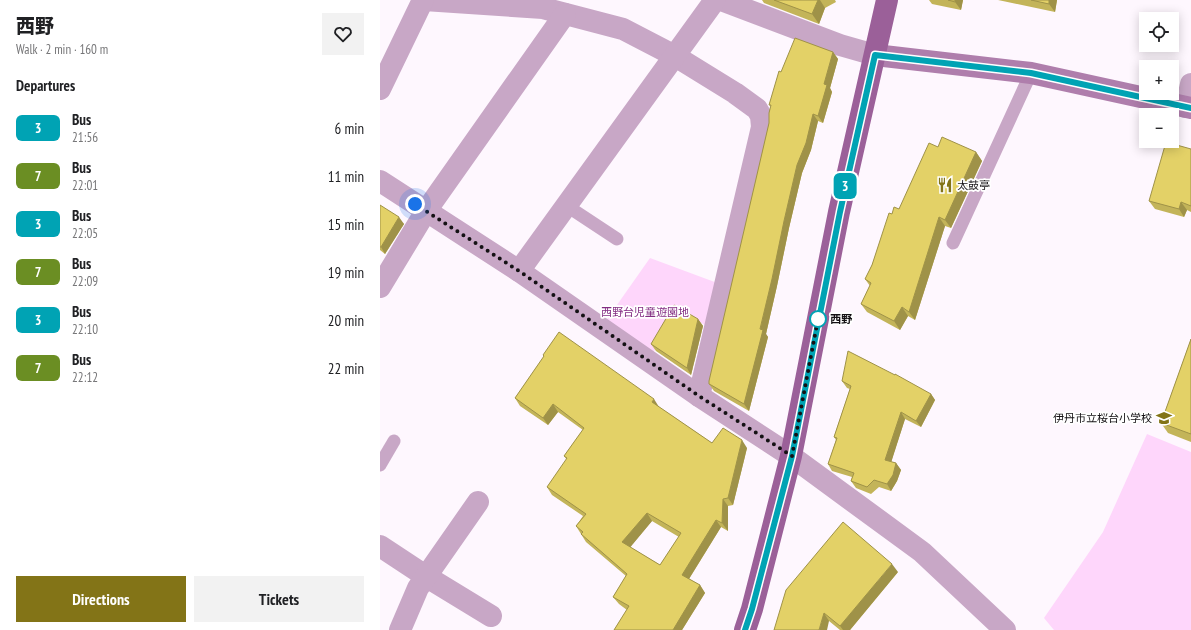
<!DOCTYPE html>
<meta charset="utf-8">
<style>
body{margin:0;font-family:"PT Sans Narrow","Noto Sans JP",sans-serif;background:#f2f2f2;color:#202124;height:100vh;display:flex;flex-direction:column;font-size:15px;white-space:nowrap}
*{box-sizing:border-box;margin:0}
p{font-size:13px;color:#757577}
.icon{flex:none;width:22px;height:22px;fill:none;stroke:currentColor;stroke-width:2;stroke-linecap:round;stroke-linejoin:round}
.map{position:relative;flex:1;overflow:hidden}
.details{display:flex;flex-direction:column;background:#fff;width:380px}
.details>*{flex:none}
.badge{padding:0 8px;border-radius:6px;font-size:14px;line-height:26px}
.buttons{position:absolute;left:759px;top:12px;display:grid;gap:8px}
.buttons a{display:grid;place-items:center;width:40px;height:40px;border-radius:0px;background:#fff;box-shadow:0 2px 10px #0003;font-size:20px}
.you{position:absolute;width:20px;height:20px;margin:-10px;border:3px solid #fff;border-radius:50%;background:#1a73e8;box-shadow:0 0 0 6px #1a73e833}
.map>.badge{position:absolute;translate:-50% -50%;box-shadow:0 0 0 2px #fff}
h2{padding:0 16px;font-size:15px;line-height:36px}
.round{display:grid;place-items:center;flex:none;width:42px;height:42px;border-radius:0px;background:#f2f2f2}
.headline{display:flex;align-items:center;justify-content:space-between;height:68px;padding:0 16px}
h1{font-size:19px;font-weight:800;line-height:30px}
.action{display:flex;gap:8px;margin-top:auto;padding:8px 16px}
.action a{flex:1;height:46px;border-radius:0px;background:#837417;color:#fff;font-size:16px;font-weight:800;line-height:46px;text-align:center}
.action a+a{background:#f2f2f2;color:#202124}
ul{padding:0;list-style:none}
li{display:flex;align-items:center;gap:12px;height:48px;padding:0 16px}
li div{flex:1}
li b{display:block;font-size:15px}
li em{font-style:normal}
li .badge{min-width:44px;font-weight:700;text-align:center}
main{display:flex;flex:1;min-height:0}
.map>svg:first-child{display:block}
.green{fill:#fed6fb}
.lines{fill:none;stroke-linecap:round;stroke-linejoin:round}
.service{stroke:#c8a7c6;stroke-width:13}
.minor{stroke:#c8a7c6;stroke-width:22}
.secondary{stroke:#af7eac;stroke-width:22}
.primary{stroke:#9b6099;stroke-width:22}
.wall{fill:#c3b459;fill-rule:evenodd}
.shaded-wall{fill:#9f9248}
.building{fill:#e3d167;stroke:#9f9248;fill-rule:evenodd}
.line-casing{stroke:#fff;stroke-width:9}
.line{stroke:#00a3b4;stroke-width:6}
.walk{stroke:#141114;stroke-width:4;stroke-dasharray:0 7.2}
.stop-dot{fill:#fff;stroke:#00a3b4;stroke-width:2}
.labels{text-anchor:middle;dominant-baseline:central;stroke-width:3.5;stroke-linejoin:round;paint-order:stroke}
.poi-label{font-size:11px;fill:#141114;stroke:#fff;text-anchor:start}
.park-label{font-size:11px;fill:#832d83;stroke:#fff}
.stop-label{font-size:11px;font-weight:bold;fill:#141114;stroke:#fff;text-anchor:start}
</style>
<main>
<section class="details">
<div class="headline"><div><h1>西野</h1><p>Walk · 2 min · 160 m</p></div><a class="round"><svg class="icon" aria-label="heart" viewBox="0 0 24 24"><path d="M12 20l-8-8c-3-5 5-10 8-4 3-6 11-1 8 4z"/></svg></a></div>
<h2>Departures</h2>
<ul>
<li><span class="badge" style="background:#00a3b4;color:#fff">3</span><div><b>Bus</b><p>21:56</p></div><em>6 min</em></li>
<li><span class="badge" style="background:#6b8e23;color:#fff">7</span><div><b>Bus</b><p>22:01</p></div><em>11 min</em></li>
<li><span class="badge" style="background:#00a3b4;color:#fff">3</span><div><b>Bus</b><p>22:05</p></div><em>15 min</em></li>
<li><span class="badge" style="background:#6b8e23;color:#fff">7</span><div><b>Bus</b><p>22:09</p></div><em>19 min</em></li>
<li><span class="badge" style="background:#00a3b4;color:#fff">3</span><div><b>Bus</b><p>22:10</p></div><em>20 min</em></li>
<li><span class="badge" style="background:#6b8e23;color:#fff">7</span><div><b>Bus</b><p>22:12</p></div><em>22 min</em></li>
</ul>
<div class="action"><a>Directions</a><a>Tickets</a></div>
</section>
<div class="map">
<svg width="811" height="630" viewBox="0 0 811 630">
<rect width="100%" height="100%" fill="#fef7fe"/>
<g class="green">
<polygon points="270,258 340,284 329,327 297,310 273,353 225,322"/>
<polygon points="767,434 811,452 811,630 674,630 664,618 723,532"/>
</g>
<g class="lines">
<g class="service">
<polyline points="187,206 237,239"/>
<polyline points="573,243 651,73"/>
<polyline points="0,465 14,441"/>
</g>
<g class="minor">
<polyline points="44,0 163,8 243,29 295,56 355,93 377,109 381,116 382,127 319,396"/>
<polyline points="341,0 460,45 495,55"/>
<polyline points="0,89 43,0"/>
<polyline points="806,107 811,84"/>
<polyline points="0,181 139,271 319,396 411,456 542,552 625,630"/>
<polyline points="139,271 335,0"/>
<polyline points="0,287 46,211 185,14"/>
<polyline points="0,546 47,577 111,616"/>
<polyline points="20,630 38,588 98,502"/>
</g>
<polyline class="secondary" points="495,55 651,73 811,108"/>
<polyline class="primary" points="365,630 372,609 411,456 459,212 507,0"/>
</g>
<g class="wall">
<polygon points="382,0 455,0 456,2 445,8 439,24 384,3"/>
<polygon points="549,0 583,0 581,10 552,4"/>
<polygon points="618,0 677,0 675,12"/>
<polygon points="453,52 458,59 450,88 452,92 443,123 438,121 431,150 422,173 409,228 397,286 386,334 388,337 369,411 334,391 329,384 389,123 391,106 389,105 401,72"/>
<polygon points="811,149 811,212 807,210 804,217 775,209 769,201"/>
<polygon points="596,152 602,161 571,228 565,226 535,320 528,316 520,330 487,312 481,304 490,286 485,279 492,265 512,214"/>
<polygon points="0,205 24,224 5,254 0,250"/>
<polygon points="318,319 323,326 311,375 276,351 271,344"/>
<polygon points="811,339 811,442 788,433 781,423"/>
<path d="M163,355L279,407L332,443L367,448L353,505L348,506V531L341,527L309,579L320,585L325,593L302,630H234L247,610L239,604L233,597L246,576L206,542L196,526L203,516L172,495L167,487L187,460L184,456L203,430L178,412L168,425L140,406L135,398L164,357ZM272,521L299,537L280,565L250,547Z"/>
<polygon points="462,381 551,394 555,400 541,427 525,419 511,462 516,463 521,470 517,481 511,491 499,487 491,494 476,488 471,481 472,477 452,471 448,464 456,440 454,437 470,389 467,388"/>
<polygon points="518,572 470,630 460,630 449,621 394,630"/>
</g>
<g class="shaded-wall">
<polygon points="438,0 440,0 445,8 439,24 432,14"/>
<polygon points="575,0 583,0 581,10 575,2"/>
<polygon points="669,0 677,0 675,12 669,4"/>
<polygon points="453,52 458,59 450,88 452,92 443,123 438,116 444,84"/>
<polygon points="433,114 438,121 431,150 422,173 409,228 397,286 386,334 388,337 369,411 364,404 404,221 417,165"/>
<polygon points="596,152 602,161 571,228 565,220"/>
<polygon points="801,202 807,210 804,217 799,209"/>
<polygon points="19,217 24,224 5,254 1,247"/>
<polygon points="559,217 565,226 535,320 529,312"/>
<polygon points="522,307 528,316 520,330 514,321"/>
<polygon points="318,319 323,326 311,375 307,368"/>
<polygon points="551,394 555,400 541,427 536,421"/>
<polygon points="274,399 279,407 277,410 272,402"/>
<polygon points="173,404 178,412 168,425 163,418"/>
<polygon points="521,412 525,419 510,466 505,460"/>
<polygon points="362,440 367,448 353,505 348,498"/>
<polygon points="516,463 521,470 517,481 511,491 507,484"/>
<polygon points="343,499 348,506 348,531 342,523"/>
<polygon points="267,513 272,521 248,550 242,542"/>
<polygon points="336,520 341,527 307,582 302,575"/>
<polygon points="512,564 518,572 470,630 463,630 460,626"/>
<polygon points="320,585 325,593 302,630 293,630"/>
<polygon points="444,613 449,621 447,630 439,630"/>
</g>
<g class="building">
<polygon points="394,0 438,0 432,14"/>
<polygon points="568,0 575,0 575,2"/>
<polygon points="651,0 669,0 669,4"/>
<polygon points="415,38 453,52 444,84 447,85 438,116 433,114 426,143 417,165 404,221 392,279 380,329 383,330 364,404 331,385 329,384 329,381 389,123 389,113 391,105 389,105 399,71 401,72"/>
<polygon points="562,137 596,152 565,220 559,217 529,312 522,307 514,321 481,304 491,283 485,279 492,265 509,213 512,214 514,207 519,209 549,143 558,147"/>
<polygon points="786,142 811,149 811,206 801,202 799,209 769,201"/>
<polygon points="0,205 19,217 1,247 0,247"/>
<polygon points="294,305 318,319 307,368 271,344"/>
<path d="M179,332L274,399L272,402L332,443L343,428L362,440L348,498L343,499L342,523L336,520L302,575L320,585L293,630H234L249,606L233,597L247,574L201,534L203,532L196,526L206,514L167,487L187,458L184,456L204,428L173,404L163,418L135,398L164,356L163,355ZM267,513L301,533L280,565L242,542Z"/>
<polygon points="811,339 811,434 781,423"/>
<polygon points="468,351 515,375 515,374 551,394 536,421 521,412 505,460 516,463 513,475 507,484 494,480 487,487 471,481 474,473 448,464 457,438 454,437 471,386 462,381"/>
<polygon points="463,522 512,564 460,626 444,613 439,630 394,630 406,590"/>
</g>
<g class="lines">
<defs>
<polyline id="line" points="365,630 372,609 412,456 460,212 495,55 651,73 811,108"/>
</defs>
<use href="#line" class="line-casing"/>
<use href="#line" class="line"/>
<polyline class="walk" points="35,204 139,271 319,396 412,456 438,319"/>
</g>
<defs>
<symbol id="restaurant-bare" viewBox="-9 -9 18 18"><path d="M-5-6h1v4h1v-4h1v4h1v-4h1v5L-1.5 .5V6h-2V.5L-5-1ZM5-6V6H3V1.5H1.5Q1.5-4 5-6Z" fill="#837417" stroke="#fff" stroke-width="2.5" paint-order="stroke"/></symbol>
<symbol id="school-bare" viewBox="-9 -9 18 18"><path d="M0-5L7-2L0 1L-7-2ZM-4 1L0 2.5L4 1V4Q0 6-4 4Z" fill="#837417" stroke="#fff" stroke-width="2.5" paint-order="stroke"/></symbol>
</defs>
<g fill-rule="evenodd">
<use href="#restaurant-bare" x="554" y="174" width="22" height="22"/>
<use href="#school-bare" x="773" y="407" width="22" height="22"/>
</g>
<circle class="stop-dot" cx="438" cy="319" r="8"/>
<g class="labels">
<g class="poi-label">
<text x="577" y="185">太鼓亭</text>
<text x="772" y="418" text-anchor="end">伊丹市立桜台小学校</text>
</g>
<g class="park-label">
<text x="265" y="312">西野台児童遊園地</text>
</g>
<g class="stop-label">
<text x="450" y="319">西野</text>
</g>
</g>
</svg>
<div class="buttons">
<a><svg class="icon" aria-label="locate" viewBox="0 0 24 24"><circle cx="12" cy="12" r="6"/><path d="M12 2v4M12 18v4M2 12h4M18 12h4"/></svg></a>
<a>+</a>
<a>−</a>
</div>
<div class="you" style="left:35px;top:204px"></div>
<b class="badge" style="left:465px;top:186px;background:#00a3b4;color:#fff">3</b>
</div>
</main>
